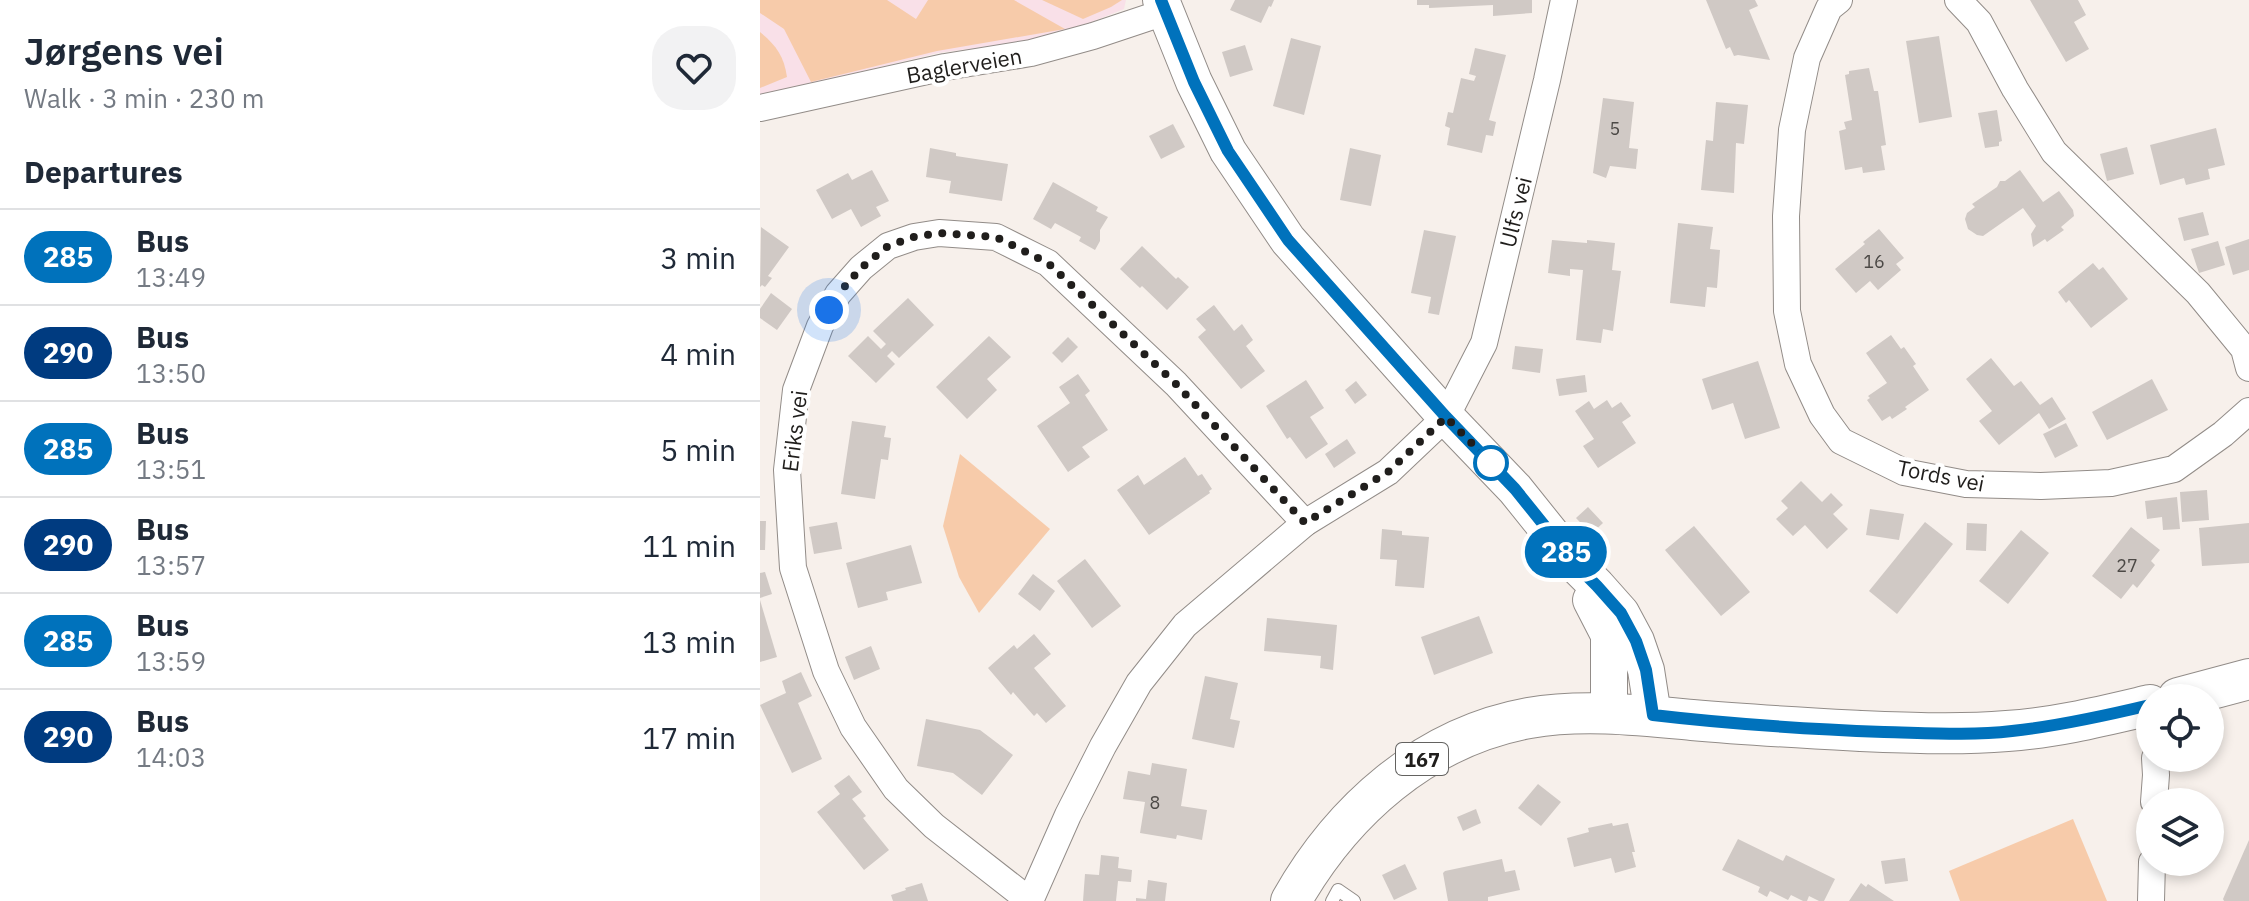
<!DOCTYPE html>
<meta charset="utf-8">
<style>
body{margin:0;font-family:"IBM Plex Sans",sans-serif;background:#f2f2f3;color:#1f2937;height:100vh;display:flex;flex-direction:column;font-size:30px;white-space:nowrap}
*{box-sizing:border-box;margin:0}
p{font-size:26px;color:#747a83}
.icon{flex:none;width:44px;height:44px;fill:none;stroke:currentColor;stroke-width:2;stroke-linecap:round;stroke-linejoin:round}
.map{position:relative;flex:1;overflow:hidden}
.side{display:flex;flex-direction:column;background:#fff;width:760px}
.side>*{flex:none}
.badge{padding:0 16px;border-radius:26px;font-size:28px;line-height:52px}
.buttons{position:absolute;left:1376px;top:684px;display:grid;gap:16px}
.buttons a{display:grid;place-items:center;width:88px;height:88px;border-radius:50%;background:#fff;box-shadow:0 4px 12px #0003;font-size:40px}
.you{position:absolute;width:40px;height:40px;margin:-20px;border:6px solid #fff;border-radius:50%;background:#1a73e8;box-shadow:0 0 0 12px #1a73e833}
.map>.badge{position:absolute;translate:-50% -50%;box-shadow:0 0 0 4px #fff}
h2{padding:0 24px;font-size:30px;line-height:72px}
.round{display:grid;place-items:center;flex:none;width:84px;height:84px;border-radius:32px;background:#f2f2f3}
.headline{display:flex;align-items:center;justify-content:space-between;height:136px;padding:0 24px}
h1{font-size:38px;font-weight:600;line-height:60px}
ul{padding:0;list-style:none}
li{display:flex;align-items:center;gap:24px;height:96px;padding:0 24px;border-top:2px solid #e0e1e3}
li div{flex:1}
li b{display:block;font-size:30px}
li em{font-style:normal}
li .badge{min-width:88px;font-weight:700;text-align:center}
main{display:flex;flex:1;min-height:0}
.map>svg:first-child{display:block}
.education{fill:#f9e0e8}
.green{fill:#f7cbaa}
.building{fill:#d0c9c5}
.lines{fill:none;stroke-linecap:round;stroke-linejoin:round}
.lane-casing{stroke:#928c88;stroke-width:14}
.street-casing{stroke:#928c88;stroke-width:28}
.secondary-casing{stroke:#928c88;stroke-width:38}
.primary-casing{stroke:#928c88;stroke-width:42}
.lane{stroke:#fff;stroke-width:12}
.street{stroke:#fff;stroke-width:26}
.secondary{stroke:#fff;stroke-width:36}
.primary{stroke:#fff;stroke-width:40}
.line-casing{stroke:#fff;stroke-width:18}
.line{stroke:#0072bc;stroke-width:12}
.walk{stroke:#201e1c;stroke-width:8;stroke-dasharray:0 14.4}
.stop-dot{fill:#fff;stroke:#0072bc;stroke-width:4}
.labels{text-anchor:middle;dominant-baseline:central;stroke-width:8;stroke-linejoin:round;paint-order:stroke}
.number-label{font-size:18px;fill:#4c4946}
.shield{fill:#fff;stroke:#636260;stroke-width:2}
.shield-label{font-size:20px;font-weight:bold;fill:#201e1c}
.street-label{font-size:22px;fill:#201e1c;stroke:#fff}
</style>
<main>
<section class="side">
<div class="headline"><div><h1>Jørgens vei</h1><p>Walk · 3 min · 230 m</p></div><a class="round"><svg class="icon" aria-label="heart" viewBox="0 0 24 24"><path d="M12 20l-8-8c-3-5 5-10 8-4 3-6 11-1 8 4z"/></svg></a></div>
<h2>Departures</h2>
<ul>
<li><span class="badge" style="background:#0072bc;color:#fff">285</span><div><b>Bus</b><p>13:49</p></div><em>3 min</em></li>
<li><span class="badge" style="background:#003b80;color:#fff">290</span><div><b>Bus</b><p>13:50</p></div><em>4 min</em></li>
<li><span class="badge" style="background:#0072bc;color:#fff">285</span><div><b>Bus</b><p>13:51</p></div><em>5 min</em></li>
<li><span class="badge" style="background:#003b80;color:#fff">290</span><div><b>Bus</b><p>13:57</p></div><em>11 min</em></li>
<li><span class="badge" style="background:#0072bc;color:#fff">285</span><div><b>Bus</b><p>13:59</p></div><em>13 min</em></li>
<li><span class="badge" style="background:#003b80;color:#fff">290</span><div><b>Bus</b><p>14:03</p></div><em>17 min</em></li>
</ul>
</section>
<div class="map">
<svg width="1489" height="901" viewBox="0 0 1489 901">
<rect width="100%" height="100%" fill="#f7f0eb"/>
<polygon class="education" points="0,0 366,0 364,9 292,38 178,53 0,96"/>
<g class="green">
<polygon points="0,0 127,0 156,19 168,0 254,0 305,29 177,51 51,82 24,29 0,13"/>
<polygon points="282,0 362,0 351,7 323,19"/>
<path d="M0,32C16,45 24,56 27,77L0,88Z"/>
<polygon points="200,454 290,529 219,613 199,577 183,526"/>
<polygon points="1313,819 1347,901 1200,901 1189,871"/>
</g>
<g class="building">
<polygon points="475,0 514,0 511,7 509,6 501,23 470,10"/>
<polygon points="657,0 772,0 772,13 733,16 733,5 669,8 669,5 657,5"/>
<polygon points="946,0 995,0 998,6 989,10 1010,60 978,55 974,56 970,47 966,49"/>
<polygon points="1270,0 1318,0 1326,15 1314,22 1329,49 1306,62"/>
<polygon points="1179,36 1192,117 1159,123 1146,41"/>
<polygon points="531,38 561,46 544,115 513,106"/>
<polygon points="485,45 493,70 470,77 462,52"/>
<polygon points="715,48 746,55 729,120 736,122 733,136 726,135 722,153 687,145 690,128 685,126 688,112 693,113 701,78 714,81 716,76 709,74"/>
<polygon points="1109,68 1114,91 1118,91 1126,145 1121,146 1125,170 1103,173 1102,167 1085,170 1079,131 1086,129 1084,122 1092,120 1085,75 1089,74 1089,71"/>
<polygon points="843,98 874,102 869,148 878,149 876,169 850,166 846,178 833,173"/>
<polygon points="956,102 988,105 984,144 976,143 974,193 941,190 946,140 953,141"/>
<polygon points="1237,110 1242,141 1239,142 1239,146 1225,148 1218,113"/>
<polygon points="413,124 425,147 401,159 389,136"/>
<polygon points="1456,128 1465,165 1448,169 1450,179 1426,185 1424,178 1400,185 1390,145"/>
<polygon points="1367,147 1374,174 1347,181 1340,154"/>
<polygon points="170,148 196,153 196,156 248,164 242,201 189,193 191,181 166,177"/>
<polygon points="590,148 621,155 611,206 580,200"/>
<polygon points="112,170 129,201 116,207 121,216 101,227 91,209 72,219 56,190 88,173 92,180"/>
<polygon points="1260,170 1283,202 1299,191 1313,210 1314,216 1301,227 1304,230 1287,242 1285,239 1273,247 1271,234 1276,226 1263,208 1223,236 1217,235 1208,229 1205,219 1207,213 1215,207 1212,204 1237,187 1240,181 1245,181"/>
<polygon points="293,182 338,207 336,211 348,217 340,230 340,241 335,250 319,241 321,237 295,223 291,229 273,219"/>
<polygon points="1443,212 1449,235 1424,241 1418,218"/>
<polygon points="918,223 953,227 950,249 960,250 957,288 947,287 945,307 910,303"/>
<polygon points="1,227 29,247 8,276 12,278 5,287 2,285 0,287"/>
<polygon points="1119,229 1144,258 1136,264 1141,270 1118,290 1110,281 1096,293 1075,269 1105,244 1103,242"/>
<polygon points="664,230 696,236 679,315 668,313 671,297 651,293"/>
<polygon points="1489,239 1489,270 1473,275 1465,247"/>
<polygon points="792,240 827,243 827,240 855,243 852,270 861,271 853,331 843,329 841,343 816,340 823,270 810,269 810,276 788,273"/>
<polygon points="1458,241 1465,265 1439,273 1431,249"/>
<polygon points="382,246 416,279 418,277 429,287 407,310 382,286 380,288 360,269"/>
<polygon points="1333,263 1339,270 1343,267 1368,299 1331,328 1309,300 1306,303 1298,292"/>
<polygon points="11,293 32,309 17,330 0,318 0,309"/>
<polygon points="148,298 174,325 139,358 132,351 127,356 135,364 116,383 88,356 108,336 121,349 126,344 113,331"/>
<polygon points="454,305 474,331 482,324 493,340 486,346 505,371 481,389 438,337 446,330 436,319"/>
<polygon points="1131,335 1141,349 1144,347 1156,364 1153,366 1169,390 1145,407 1147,409 1132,419 1130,416 1122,421 1107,400 1110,398 1108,396 1127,383 1106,353"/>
<polygon points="229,336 251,357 227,379 237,390 207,419 176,387"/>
<polygon points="308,337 318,347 302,363 292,353"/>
<polygon points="755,346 783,349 780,373 752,369"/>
<polygon points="1231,358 1254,386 1261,381 1280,405 1292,397 1306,419 1289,429 1279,413 1239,445 1219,421 1232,411 1206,379"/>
<polygon points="998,361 1020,428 985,439 973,403 952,410 942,379"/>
<polygon points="318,374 330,391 325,395 348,430 322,447 330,457 308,472 277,426 310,403 299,387"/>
<polygon points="825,375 827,392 799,396 796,379"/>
<polygon points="1392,379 1408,410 1347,440 1332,412"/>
<polygon points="546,380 564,408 550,417 568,444 546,459 530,437 527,439 506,406"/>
<polygon points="596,381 607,395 595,404 585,390"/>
<polygon points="847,400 852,408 861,402 871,416 862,422 876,443 838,468 823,446 834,439 815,411 829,401 834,409"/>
<polygon points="92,421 126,426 124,437 131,438 128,460 121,459 115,499 81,494"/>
<polygon points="1306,423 1318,446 1295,458 1283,434"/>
<polygon points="587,439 596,453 574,468 565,454"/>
<polygon points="425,457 438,476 442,474 452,489 449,491 450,493 389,535 357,490 378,475 384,485"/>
<polygon points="1041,481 1062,502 1071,493 1083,505 1073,514 1088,529 1067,549 1045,525 1033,536 1016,519 1028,508 1021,501"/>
<polygon points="1447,490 1449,520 1422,522 1420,492"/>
<polygon points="1417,497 1420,529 1403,530 1402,517 1387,519 1385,501"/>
<polygon points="828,507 843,523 831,534 816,518"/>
<polygon points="1110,509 1144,514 1139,540 1106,535"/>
<polygon points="0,521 6,521 5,550 0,550"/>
<polygon points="77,522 82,549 54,554 49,527"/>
<polygon points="1165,522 1193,544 1137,614 1109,591"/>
<polygon points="1207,523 1227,524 1226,551 1206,550"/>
<polygon points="1489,523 1489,563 1442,566 1439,528"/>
<polygon points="934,526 990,592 961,616 905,550"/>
<polygon points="1371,527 1400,550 1391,561 1395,565 1377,588 1373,584 1361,599 1332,576"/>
<polygon points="622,529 642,531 642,535 669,537 664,588 635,586 637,560 620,559"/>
<polygon points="1261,530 1289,553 1248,604 1219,581"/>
<polygon points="151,545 162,583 126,592 128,600 98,608 86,563"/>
<polygon points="325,559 361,606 332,628 297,581"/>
<polygon points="5,572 12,594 0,598 0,573"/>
<polygon points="273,574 295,591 280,611 258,594"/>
<polygon points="0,600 17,657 0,662"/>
<polygon points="719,616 733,653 674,675 661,637"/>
<polygon points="507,618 577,625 573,670 560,668 561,656 504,651"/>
<polygon points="274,634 291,654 274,668 306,706 286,723 277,713 274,716 253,692 251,695 228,668 254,645 257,649"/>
<polygon points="111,646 120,669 94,680 85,657"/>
<polygon points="41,672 52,696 38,703 62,759 32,773 0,705 26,693 22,681"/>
<polygon points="445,676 478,683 470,719 480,721 474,748 432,739"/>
<polygon points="166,719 220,730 253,755 222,795 193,773 157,766"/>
<polygon points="392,763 427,769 421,806 447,810 442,840 417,835 416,839 380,833 385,802 363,799 368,771 390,775"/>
<polygon points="89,775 102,792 92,799 106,816 103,818 129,850 104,870 57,812 80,794 74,786"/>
<polygon points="778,784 801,802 781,826 758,808"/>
<polygon points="716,809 721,823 703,831 697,817"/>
<polygon points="852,823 853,826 868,823 875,852 872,852 876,867 855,873 851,858 814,867 807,838 829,832 828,828"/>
<polygon points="978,839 1023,861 1026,855 1075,879 1064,901 1059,901 1049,896 1047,901 1043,901 1031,895 1028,900 1010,891 1007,897 998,892 1000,887 962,870"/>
<polygon points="1489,840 1489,901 1464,901 1463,899"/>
<polygon points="341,855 359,857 358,868 372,870 371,882 358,881 356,901 323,901 325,874 339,875"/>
<polygon points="1145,858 1148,881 1125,884 1121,861"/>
<polygon points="742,859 745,872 755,870 760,890 728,897 728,901 688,901 683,873 685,871"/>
<polygon points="645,864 657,889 634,900 622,875"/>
<polygon points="388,880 407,883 405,901 376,901 376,898 386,899"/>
<polygon points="162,883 168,901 133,901 131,895 146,890 145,888"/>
<polygon points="1101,883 1106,887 1108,884 1134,901 1089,901"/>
</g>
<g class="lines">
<defs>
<polyline id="lane" points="572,901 578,890 594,901"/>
<g id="street">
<polyline points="1079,0 1069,8 1047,58 1032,130 1026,216 1027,311 1038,364 1062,415 1081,441 1144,472 1206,484 1281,486 1351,483 1414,469 1463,434 1489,411"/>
<polyline points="1198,0 1219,22 1255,89 1294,152 1438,293 1484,349 1489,368"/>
<polyline points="0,108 185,67 271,53 333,36 405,12"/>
<polyline points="1394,802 1396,775 1395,758"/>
<polyline points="270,901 174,826 136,789 93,727 66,671 33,568 27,470 36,390 60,326 78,294 101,268 128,246 154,237 179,233 236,237 288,263 416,384 545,523"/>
<polyline points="270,901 308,815 343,746 379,683 425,625 545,523 628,472 686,417 724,343 787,80 804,0"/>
<polyline points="1391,901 1392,862"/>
</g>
<g id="secondary">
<polyline points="401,0 434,82 468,151 528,240 686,417 755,489 816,565 837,586 861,613 876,641 886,670 893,715"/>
<polyline points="831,600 849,635 849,714"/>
</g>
<g id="primary">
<polyline points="1418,698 1489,679"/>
<path d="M531,901C582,811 664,737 769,718C822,709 878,715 932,720C988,725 1045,728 1101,731C1150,733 1199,735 1247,731C1295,728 1343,716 1390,705"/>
</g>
</defs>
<use href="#lane" class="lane-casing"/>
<use href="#street" class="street-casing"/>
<use href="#secondary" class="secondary-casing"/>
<use href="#primary" class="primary-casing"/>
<use href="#lane" class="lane"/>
<use href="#street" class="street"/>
<use href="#secondary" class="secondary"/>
<use href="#primary" class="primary"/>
</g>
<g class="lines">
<defs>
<path id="line" d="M401,0L434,82L468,151L528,240L686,417L755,489L816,565L837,586L861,613L876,641L886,670L893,715C969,724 1047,729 1124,732C1167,733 1210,736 1252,731C1299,726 1344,716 1390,705"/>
</defs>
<use href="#line" class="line-casing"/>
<use href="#line" class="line"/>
<polyline class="walk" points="69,310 78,294 101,268 128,246 154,237 179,233 236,237 288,263 416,384 545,523 628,472 686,417 738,470 731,463"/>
</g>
<circle class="stop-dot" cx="731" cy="463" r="16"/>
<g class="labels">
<g class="number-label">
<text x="855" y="128">5</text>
<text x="1114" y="261">16</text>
<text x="1367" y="565">27</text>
<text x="395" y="802">8</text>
</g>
<rect class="shield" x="636" y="743" width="52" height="32" rx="6"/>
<g class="shield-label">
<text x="662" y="759">167</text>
</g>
<g class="street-label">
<text transform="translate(204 65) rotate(-10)">Baglerveien</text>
<text transform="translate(755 212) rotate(-76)">Ulfs vei</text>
<text transform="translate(34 431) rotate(-83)">Eriks vei</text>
<text transform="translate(1181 475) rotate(11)">Tords vei</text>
</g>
</g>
</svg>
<div class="buttons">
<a><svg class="icon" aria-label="locate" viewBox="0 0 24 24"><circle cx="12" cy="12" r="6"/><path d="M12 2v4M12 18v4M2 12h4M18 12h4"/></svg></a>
<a><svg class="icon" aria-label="layers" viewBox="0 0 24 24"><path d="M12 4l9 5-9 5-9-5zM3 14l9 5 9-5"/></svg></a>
</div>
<div class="you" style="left:69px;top:310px"></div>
<b class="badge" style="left:806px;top:552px;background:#0072bc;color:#fff">285</b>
</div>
</main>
